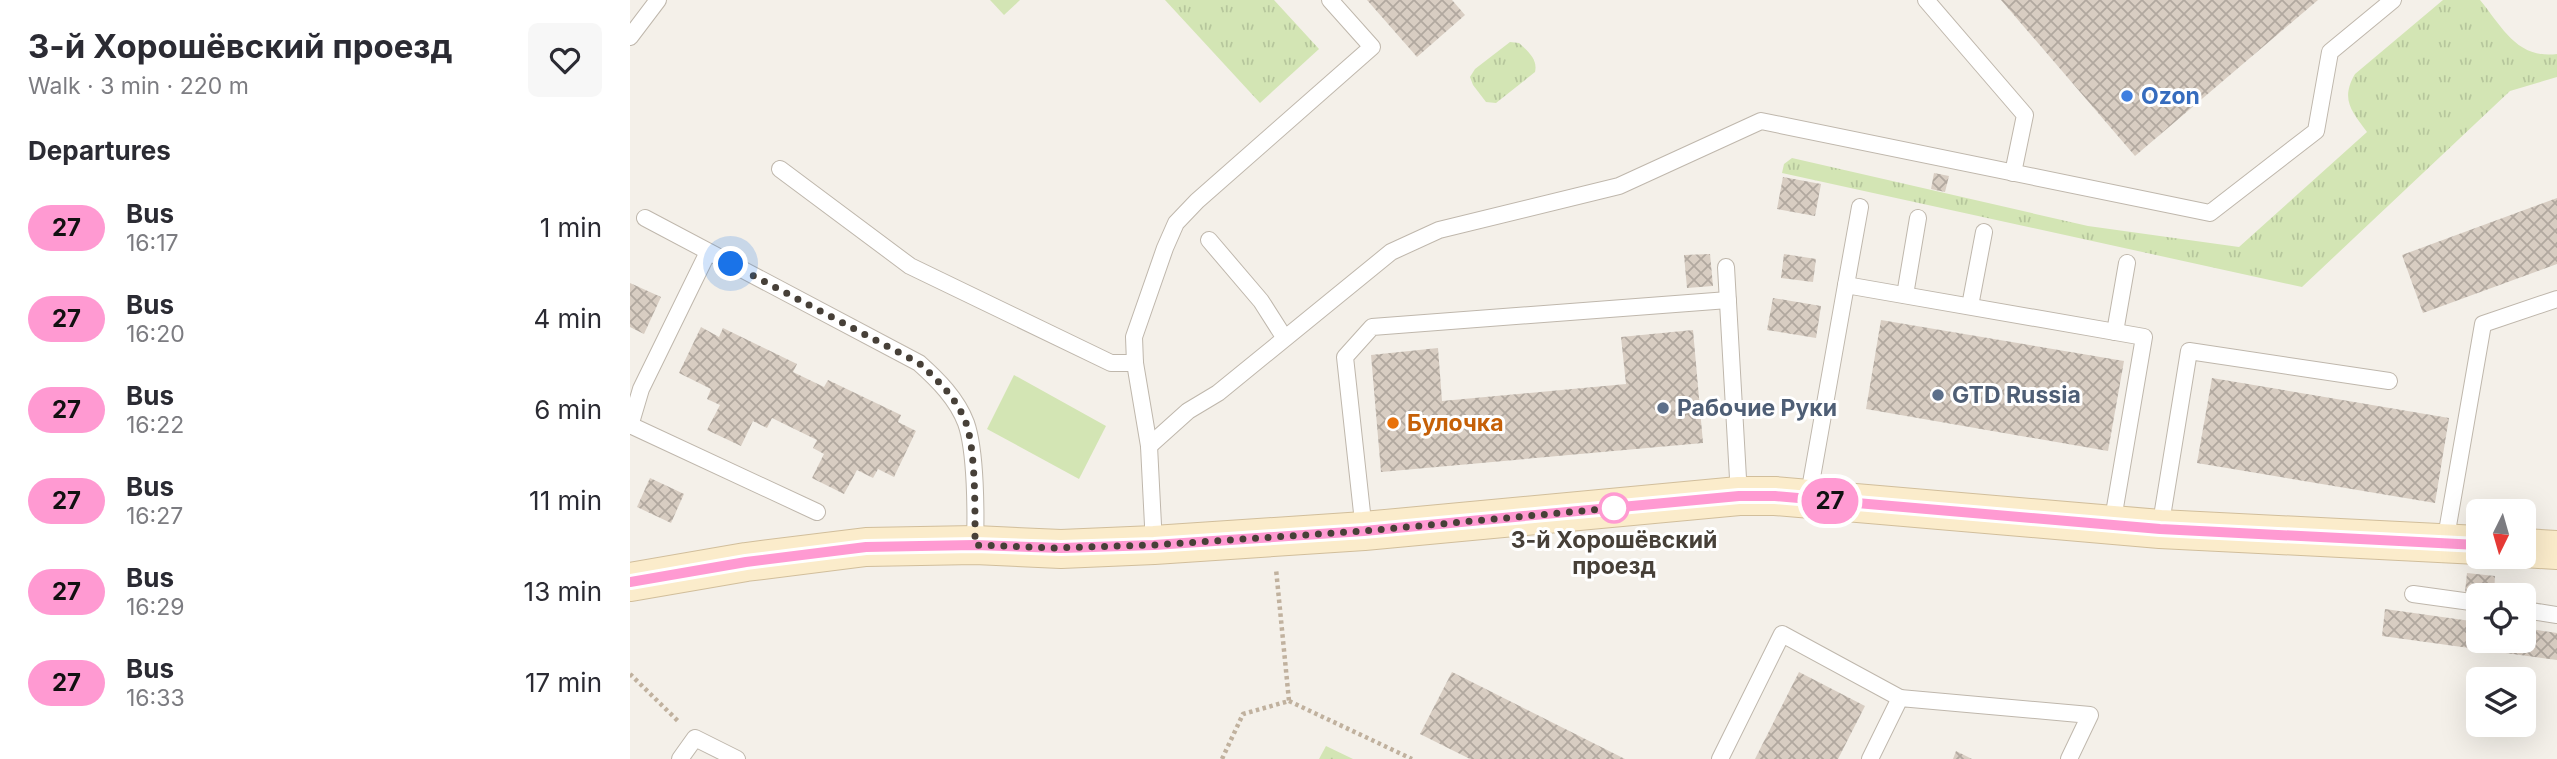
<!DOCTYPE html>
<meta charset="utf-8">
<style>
body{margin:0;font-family:Inter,sans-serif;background:#f7f7f7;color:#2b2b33;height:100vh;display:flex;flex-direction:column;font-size:26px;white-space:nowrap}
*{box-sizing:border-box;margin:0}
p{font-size:23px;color:#7c7c81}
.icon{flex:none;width:38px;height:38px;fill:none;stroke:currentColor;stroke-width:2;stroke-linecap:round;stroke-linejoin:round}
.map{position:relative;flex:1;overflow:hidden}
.side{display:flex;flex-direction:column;background:#fff;width:630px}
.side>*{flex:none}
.badge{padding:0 14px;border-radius:23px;font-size:24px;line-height:46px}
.needle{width:46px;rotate:185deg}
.controls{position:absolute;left:1836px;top:499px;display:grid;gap:14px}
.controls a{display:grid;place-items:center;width:70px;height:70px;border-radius:10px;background:#fff;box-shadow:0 7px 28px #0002;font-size:35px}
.you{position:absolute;width:35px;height:35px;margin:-18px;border:5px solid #fff;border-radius:50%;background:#1a73e8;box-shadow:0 0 0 10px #1a73e833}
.map>.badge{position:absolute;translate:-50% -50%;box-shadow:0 0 0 4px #fff}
h2{padding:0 28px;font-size:26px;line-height:63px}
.round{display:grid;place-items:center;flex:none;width:74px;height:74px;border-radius:10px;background:#f7f7f7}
.summary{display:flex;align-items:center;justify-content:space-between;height:119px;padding:0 28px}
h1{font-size:33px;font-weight:700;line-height:52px}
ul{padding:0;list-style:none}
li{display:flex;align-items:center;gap:21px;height:91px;padding:0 28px}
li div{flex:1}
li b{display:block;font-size:26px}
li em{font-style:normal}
li .badge{min-width:77px;font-weight:700;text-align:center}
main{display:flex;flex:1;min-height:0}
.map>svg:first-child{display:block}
.grass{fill:url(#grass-tufts)}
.pitch{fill:#d3e5b4}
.building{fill:url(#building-cross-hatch)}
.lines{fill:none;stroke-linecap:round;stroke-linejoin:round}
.lane-casing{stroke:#bfb7ac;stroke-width:18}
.secondary-casing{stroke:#d1be9b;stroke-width:40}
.path{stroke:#c0b19e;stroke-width:4.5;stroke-dasharray:3.5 3.5;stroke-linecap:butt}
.lane{stroke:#fff;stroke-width:16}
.secondary{stroke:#fbeccb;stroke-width:38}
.line-casing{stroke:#fff;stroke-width:16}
.line{stroke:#ff9ad2;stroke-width:10}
.walk{stroke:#474038;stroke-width:7;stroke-dasharray:0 12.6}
.shop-dot{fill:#3f7fe0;stroke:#fff;stroke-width:2.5}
.service-dot{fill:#5c6f8a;stroke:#fff;stroke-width:2.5}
.food-dot{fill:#e8710a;stroke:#fff;stroke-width:2.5}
.stop-dot{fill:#fff;stroke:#ff9ad2;stroke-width:3.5}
.labels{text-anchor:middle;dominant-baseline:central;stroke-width:6;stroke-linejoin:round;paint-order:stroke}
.shop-label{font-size:23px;font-weight:bold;fill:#366cbe;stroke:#fff;text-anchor:start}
.service-label{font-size:23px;font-weight:bold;fill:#4e5e75;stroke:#fff;text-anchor:start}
.food-label{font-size:23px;font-weight:bold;fill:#c56008;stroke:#fff;text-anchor:start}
.stop-label{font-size:23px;font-weight:bold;fill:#474038;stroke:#fff}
</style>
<main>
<section class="side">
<div class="summary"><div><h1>3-й Хорошёвский проезд</h1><p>Walk · 3 min · 220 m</p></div><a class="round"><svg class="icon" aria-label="heart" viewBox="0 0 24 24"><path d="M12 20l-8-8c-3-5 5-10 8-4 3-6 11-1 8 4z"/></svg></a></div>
<h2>Departures</h2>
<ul>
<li><span class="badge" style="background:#ff9ad2;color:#111">27</span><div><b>Bus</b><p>16:17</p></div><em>1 min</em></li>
<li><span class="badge" style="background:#ff9ad2;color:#111">27</span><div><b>Bus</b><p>16:20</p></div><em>4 min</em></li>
<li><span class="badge" style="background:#ff9ad2;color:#111">27</span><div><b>Bus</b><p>16:22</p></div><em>6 min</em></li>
<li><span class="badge" style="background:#ff9ad2;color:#111">27</span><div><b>Bus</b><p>16:27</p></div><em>11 min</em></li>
<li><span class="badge" style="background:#ff9ad2;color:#111">27</span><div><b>Bus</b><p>16:29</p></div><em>13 min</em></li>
<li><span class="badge" style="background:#ff9ad2;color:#111">27</span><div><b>Bus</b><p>16:33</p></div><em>17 min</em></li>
</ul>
</section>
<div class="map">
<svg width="1927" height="759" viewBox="0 0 1927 759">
<defs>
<pattern id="grass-tufts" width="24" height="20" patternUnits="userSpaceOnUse" patternTransform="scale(1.75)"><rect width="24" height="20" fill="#d3e5b4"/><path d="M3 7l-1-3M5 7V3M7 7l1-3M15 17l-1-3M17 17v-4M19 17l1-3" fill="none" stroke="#b6c69c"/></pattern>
<pattern id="building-cross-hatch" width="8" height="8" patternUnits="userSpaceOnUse" patternTransform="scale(1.75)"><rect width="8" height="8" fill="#d8cdc2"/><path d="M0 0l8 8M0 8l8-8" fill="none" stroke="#b1a89f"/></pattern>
</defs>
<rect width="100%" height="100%" fill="#f4f0e9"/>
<g class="grass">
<polygon points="535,0 644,0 689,49 630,103"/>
<path d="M1813,0H1850C1873,28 1887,59 1927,54V77L1880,91L1672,287L1152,173L1154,164L1162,158L1458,226L1609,247L1737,132C1722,111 1710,100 1725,74Z"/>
<path d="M880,42L889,43C898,51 908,60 905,72L866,103L856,102L843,85L840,77L845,69Z"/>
<polygon points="696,746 723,759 689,759"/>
</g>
<g class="pitch">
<polygon points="360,0 390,0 374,15"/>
<polygon points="384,375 476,426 449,479 357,429"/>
</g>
<g class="building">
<polygon points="737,0 822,0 835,15 787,57"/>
<polygon points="1371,0 1688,0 1505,156"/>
<polygon points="1304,173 1319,176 1315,192 1301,189"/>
<polygon points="1153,177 1191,184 1185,216 1147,209"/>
<polygon points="1927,198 1927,264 1793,313 1772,255"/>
<polygon points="1080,254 1083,286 1057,288 1054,255"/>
<polygon points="1154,254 1186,259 1183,282 1151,278"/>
<polygon points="0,283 31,297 14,334 0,327"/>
<polygon points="1143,298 1191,306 1186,338 1137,330"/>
<polygon points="1251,320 1494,361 1478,451 1236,409"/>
<polygon points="71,327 89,337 93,328 167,364 163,372 194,387 198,380 271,415 268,422 286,431 264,477 248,469 243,478 227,470 214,494 182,478 194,454 183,448 187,440 142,418 137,428 123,421 111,446 77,430 90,405 77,399 81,389 49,373"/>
<polygon points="1063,330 1073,443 751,472 741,355 808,348 812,401 996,384 991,337"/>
<polygon points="1582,378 1819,418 1805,503 1567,463"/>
<polygon points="20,478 54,494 41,523 7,507"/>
<polygon points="1837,573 1865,576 1864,594 1835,592"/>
<polygon points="1755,609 1848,622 1848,640 1894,640 1894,628 1927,633 1927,660 1752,636"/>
<polygon points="822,672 995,759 840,759 790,734"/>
<polygon points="1169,672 1235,706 1208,759 1125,759"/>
<polygon points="1326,751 1342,759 1323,759"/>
</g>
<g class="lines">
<defs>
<g id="lane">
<polyline points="1296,0 1395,115 1383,173"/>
<polyline points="0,37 28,0"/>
<polyline points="150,169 280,266 481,363 505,363"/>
<path d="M15,218L289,363C308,380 327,399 336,423C346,451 346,514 345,545"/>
<polyline points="579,240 631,301 654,337"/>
<polyline points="1096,267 1109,496"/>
<polyline points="1216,285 1230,207"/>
<polyline points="1275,295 1288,218"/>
<polyline points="1340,306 1354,232"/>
<polyline points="1485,332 1497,263"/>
<polyline points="0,425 187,512"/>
<polyline points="0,426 11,389 78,252"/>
<polyline points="519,446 558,411 588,393 761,252 809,230 989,186 1131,121 1580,213 1686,131 1700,52 1763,0"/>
<polyline points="1178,500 1216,285 1514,337 1482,525"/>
<polyline points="1530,529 1559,351 1759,381"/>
<polyline points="734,531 715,357 742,327 1098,300"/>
<polyline points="1815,543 1853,324 1927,299"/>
<polyline points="524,545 519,446 505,363 504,337 535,248 546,223 567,201 742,47 700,0"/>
<polyline points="1783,594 1848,603"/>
<polyline points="1894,610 1927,615"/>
<polyline points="50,759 65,738 107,759"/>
<polyline points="1090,759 1152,634 1270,698"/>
<polyline points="1240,759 1270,698 1460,715 1439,759"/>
</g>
<g id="secondary">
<polyline points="1894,548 1927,550"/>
<polyline points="0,582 116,562 236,547 345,545 431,549 524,545 734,531 1109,496 1145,496 1530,529 1848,545"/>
</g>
</defs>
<use href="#lane" class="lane-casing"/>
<use href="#secondary" class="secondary-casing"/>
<g class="path">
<polyline points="0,674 50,723"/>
<polyline points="659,701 782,759"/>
<polyline points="592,759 613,714 659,701 646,569"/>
</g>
<use href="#lane" class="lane"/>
<use href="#secondary" class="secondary"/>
</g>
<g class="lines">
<defs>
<polyline id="line" points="0,582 116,562 236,547 345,545 431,548 524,545 734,531 1109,496 1145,496 1530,529 1848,545"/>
</defs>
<use href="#line" class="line-casing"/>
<use href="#line" class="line"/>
<path class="walk" d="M101,264L289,363C308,380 327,399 336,423C346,451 345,515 345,545L424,548L524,545L734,531L984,508"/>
</g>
<circle class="shop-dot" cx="1497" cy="96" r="7"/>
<g class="service-dot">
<circle cx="1308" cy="395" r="7"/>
<circle cx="1033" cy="408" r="7"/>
</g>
<circle class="food-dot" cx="763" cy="423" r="7"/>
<circle class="stop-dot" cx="984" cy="508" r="14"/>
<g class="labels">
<g class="shop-label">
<text x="1511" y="96">Ozon</text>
</g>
<g class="service-label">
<text x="1322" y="395">GTD Russia</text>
<text x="1047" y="408">Рабочие Руки</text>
</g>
<g class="food-label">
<text x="777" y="423">Булочка</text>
</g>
<g class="stop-label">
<text x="984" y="540">3-й Хорошёвский<tspan x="984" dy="26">проезд</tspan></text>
</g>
</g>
</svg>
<div class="controls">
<a><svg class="needle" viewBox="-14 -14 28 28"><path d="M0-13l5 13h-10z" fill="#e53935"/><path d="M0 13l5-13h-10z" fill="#7c7c81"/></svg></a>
<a><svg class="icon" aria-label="locate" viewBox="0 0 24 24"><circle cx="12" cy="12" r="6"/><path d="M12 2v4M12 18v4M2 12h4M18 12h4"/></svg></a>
<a><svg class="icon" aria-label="layers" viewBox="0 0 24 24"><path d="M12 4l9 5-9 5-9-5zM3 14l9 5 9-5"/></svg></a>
</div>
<div class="you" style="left:101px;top:264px"></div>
<b class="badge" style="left:1200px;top:501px;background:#ff9ad2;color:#111">27</b>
</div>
</main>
